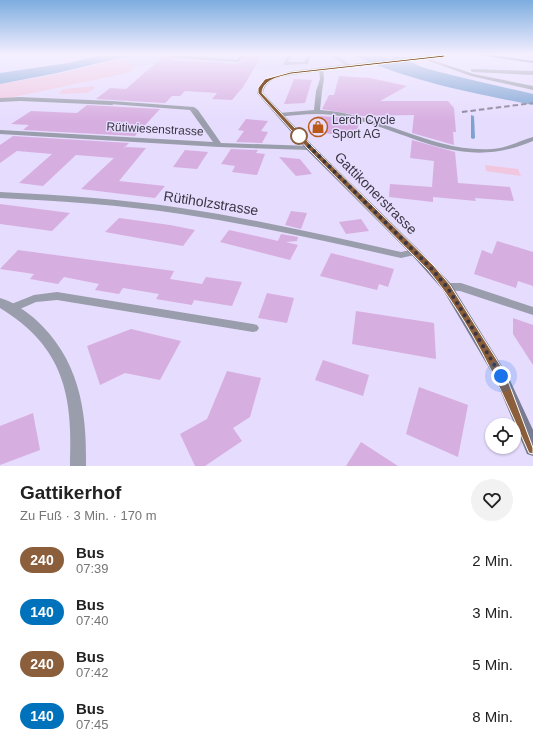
<!DOCTYPE html>
<html lang="de">
<meta charset="utf-8">
<style>
body{margin:0;font-family:Arial,sans-serif;background:#f2f2f2;color:#222;height:100vh;display:flex;flex-direction:column;font-size:15px;white-space:nowrap}
*{box-sizing:border-box;margin:0}
p{font-size:13px;color:#767676}
.icon{flex:none;width:22px;height:22px;fill:none;stroke:currentColor;stroke-width:2;stroke-linecap:round;stroke-linejoin:round}
.map{position:relative;height:466px;overflow:hidden}
.drawer{display:flex;flex-direction:column;background:#fff;flex:1}
.drawer>*{flex:none}
.badge{padding:0 8px;border-radius:13px;font-size:14px;line-height:26px}
.controls{position:absolute;left:485px;top:418px;display:grid;gap:8px}
.controls a{display:grid;place-items:center;width:36px;height:36px;border-radius:50%;background:#fff;box-shadow:0 1px 3px #0004;font-size:20px}
.you{position:absolute;width:20px;height:20px;margin:-10px;border:3px solid #fff;border-radius:50%;background:#1a73e8;box-shadow:0 0 0 6px #1a73e833}
.map>.badge{position:absolute;translate:-50% -50%;box-shadow:0 0 0 2px #fff}
.round{display:grid;place-items:center;flex:none;width:42px;height:42px;border-radius:21px;background:#f2f2f2}
.headline{display:flex;align-items:center;justify-content:space-between;height:68px;padding:0 20px}
h1{font-size:19px;font-weight:700;line-height:30px}
ul{padding:0;list-style:none}
li{display:flex;align-items:center;gap:12px;height:52px;padding:0 20px}
li div{flex:1}
li b{display:block;font-size:15px}
li em{font-style:normal}
li .badge{min-width:44px;font-weight:700;text-align:center}
.map>svg:first-child{display:block}
.built{fill:#dbcff8}
.green{fill:#f1c7df}
.water{fill:#7ca2d2}
.lines{fill:none;stroke-linecap:round;stroke-linejoin:round}
.stream{fill:#7ca2d2;fill-rule:evenodd}
.building{fill:#d7aee0}
.lane{fill:#9a9dab;fill-rule:evenodd}
.street{fill:#9a9dab;fill-rule:evenodd}
.secondary{fill:#787c90;fill-rule:evenodd}
.primary{fill:#60647d;fill-rule:evenodd}
.rail{stroke:#837d93;stroke-width:2;stroke-dasharray:5.5 3;stroke-linecap:butt}
.line{fill:#8b5e3c;stroke:#fff}
.walk{stroke:#393542;stroke-width:4;stroke-dasharray:0 7.2}
.stop-dot{fill:#fff;stroke:#8b5e3c;stroke-width:2}
.labels{text-anchor:middle;dominant-baseline:central;stroke-width:3;stroke-linejoin:round;paint-order:stroke}
.far-poi-label{font-size:12px;fill:#393542;stroke:#e6dcfe;text-anchor:start}
.far-street-label{font-size:12px;fill:#393542;stroke:#e6dcfe}
.street-label{font-size:14px;fill:#393542;stroke:#e6dcfe}
</style>
<div class="map">
<svg width="533" height="466" viewBox="0 0 533 466">
<rect width="100%" height="100%" fill="#e6dcfe"/>
<polygon class="built" points="135,55 352,55 366,62 274,70 163,63 136,66 118,60"/>
<g class="green">
<polygon points="118,60 136,66 127,73 0,100 0,84 58,74"/>
<polygon points="94,86 94,89 87,93 59,94 63,89"/>
<polygon points="485,165 518,169 521,176 486,171"/>
</g>
<g class="water">
<polygon points="102,55 132,55 57,73 0,84 0,73 68,63"/>
<path d="M353,55H380L392,60L394,59L388,55C402,55 414,65 428,69C463,78 498,86 533,94V105C472,93 409,81 353,55Z"/>
</g>
<g class="lines">
<polygon class="stream" points="471,115 474,116 475,138 473,139 471,138"/>
</g>
<g class="building">
<polygon points="165,55 170,55 170,57 173,60 238,64 246,55 262,55 243,87 232,100 212,99 217,93 185,91 180,96 172,96 165,103 96,99 110,88 126,89"/>
<polygon points="339,76 370,78 407,86 380,101 448,101 454,108 456,132 453,132 454,145 412,133 414,115 362,116 322,109 329,95 334,95"/>
<polygon points="294,79 312,80 305,103 284,104"/>
<polygon points="87,105 160,109 135,136 23,130 29,125 11,124 31,111 77,113"/>
<polygon points="317,116 337,117 360,122 354,137 309,131"/>
<polygon points="246,119 268,121 261,131 268,132 262,143 236,142 244,131 238,130"/>
<polygon points="13,136 129,143 123,149 126,147 146,148 119,181 165,186 155,198 81,189 114,158 76,155 43,186 19,183 52,154 17,151 0,163 0,145"/>
<polygon points="412,140 455,152 458,183 510,187 514,201 475,198 476,201 433,197 433,202 389,197 390,184 432,187 434,161 410,158"/>
<polygon points="231,149 258,150 256,153 265,154 257,175 232,172 235,166 221,164"/>
<polygon points="185,150 208,152 197,169 173,167"/>
<polygon points="279,157 300,159 312,174 296,176"/>
<polygon points="0,204 70,213 52,231 0,224"/>
<polygon points="291,211 307,213 301,229 285,225"/>
<polygon points="119,218 170,225 195,230 183,246 105,232"/>
<polygon points="361,219 369,231 346,234 339,222"/>
<polygon points="229,230 274,240 278,241 281,234 298,237 297,241 286,242 298,245 290,260 220,242"/>
<polygon points="497,241 533,252 533,286 518,281 516,288 474,274 482,250 492,254"/>
<polygon points="18,250 174,271 170,279 202,284 206,277 242,282 232,306 194,300 192,305 156,299 159,294 123,288 119,294 95,290 99,284 64,277 58,284 30,279 34,274 0,269"/>
<polygon points="331,253 394,269 388,287 379,284 377,290 320,276"/>
<polygon points="267,293 294,298 287,323 258,318"/>
<polygon points="356,311 434,323 436,359 352,344"/>
<polygon points="513,318 533,325 533,365 513,334"/>
<polygon points="131,329 181,341 160,380 125,373 100,385 87,346"/>
<polygon points="323,360 369,375 363,396 315,380"/>
<polygon points="227,371 261,378 250,417 233,428 242,441 205,466 195,466 180,434 207,419"/>
<polygon points="419,387 468,405 458,457 406,434"/>
<polygon points="33,413 40,450 0,465 0,426"/>
<polygon points="361,442 398,466 346,466"/>
</g>
<g class="lines">
<g class="lane">
<polygon points="172,55 237,60 240,55 245,55 238,62 173,58 171,57"/>
<polygon points="288,55 292,55 288,62 304,62 307,55 311,55 308,64 283,65"/>
<polygon points="330,55 336,55 352,66 348,67"/>
<polygon points="321,68 323,69 324,79 322,91 319,93 316,91 320,79 319,69"/>
<polygon points="20,97 112,101 115,103 112,105 20,101 0,102 0,98"/>
<polygon points="447,283 461,283 533,307 533,315 460,291 443,290 442,287 443,284"/>
<polygon points="57,292 253,324 257,325 259,328 257,331 253,332 57,300 36,302 13,312 9,311 8,308 9,305 34,295"/>
</g>
<g class="street">
<polygon points="423,57 474,74 533,86 533,90 471,76 423,59"/>
<polygon points="471,69 533,71 533,75 473,72 471,71"/>
<path d="M319,89L322,91L320,110C380,113 432,153 492,149C507,148 519,141 533,137V141C461,172 414,133 346,117C324,112 301,114 279,117L276,115L279,113L314,110L316,91Z"/>
<polygon points="112,101 194,107 198,110 221,143 310,146 314,148 310,150 219,147 0,134 0,130 213,142 190,110 110,104 110,102"/>
<path d="M0,192C61,195 121,199 181,208C255,219 328,236 401,252L415,249L420,252L419,254L401,258C328,242 255,225 181,214C121,205 61,201 0,198Z"/>
<path d="M0,298C12,301 24,310 34,318C79,358 87,409 86,466H70C73,395 64,347 0,308Z"/>
</g>
<path class="secondary" d="M428,55H446L291,75C279,77 266,79 263,93L313,146L419,250L451,284L508,376L533,430V456L527,454L495,378L443,290L411,254L307,150L257,93L258,88L265,80L291,71Z"/>
<polygon class="primary" points="477,55 494,55 533,61 533,63"/>
<polyline class="rail" points="462,112 533,103"/>
</g>
<linearGradient id="sky" x2="0" y2="1"><stop stop-color="#7daddf"/><stop offset="0.45" stop-color="#f4efff"/><stop offset="1" stop-color="#f4efff" stop-opacity="0"/></linearGradient>
<rect width="533" height="121" fill="url(#sky)"/>
<path class="line" d="M445,55L444,57L291,74C280,77 263,79 262,93L312,146L434,266L450,285L505,373L533,448V454L529,453C501,389 472,323 428,270L308,149L258,93V88L265,79L291,72Z"/>
<g class="lines">
<polyline class="walk" points="299,136 431,268 447,287 459,306 501,376"/>
</g>
<defs>
<symbol id="shop-ring" viewBox="-11 -11 22 22"><circle r="9.5" fill="#e6dcfe" stroke="#ba5917" stroke-width="1.5"/><path d="M-5-2.5h2.3a2.7 3.5 0 0 1 5.4 0H5L5.5 6h-11ZM-1.5-2.5h3a1.5 2.3 0 0 0-3 0Z" fill="#ba5917"/></symbol>
</defs>
<g fill-rule="evenodd">
<use href="#shop-ring" x="307" y="116" width="22" height="22"/>
</g>
<circle class="stop-dot" cx="299" cy="136" r="8"/>
<g class="labels">
<g class="far-poi-label">
<text x="332" y="120">Lerch Cycle<tspan x="332" dy="14">Sport AG</tspan></text>
</g>
<g class="far-street-label">
<text transform="translate(155 129) rotate(3)">Rütiwiesenstrasse</text>
</g>
<g class="street-label">
<text transform="translate(376 193) rotate(45)">Gattikonerstrasse</text>
<text transform="translate(211 203) rotate(9)">Rütiholzstrasse</text>
</g>
</g>
</svg>
<div class="controls">
<a><svg class="icon" aria-label="locate" viewBox="0 0 24 24"><circle cx="12" cy="12" r="6"/><path d="M12 2v4M12 18v4M2 12h4M18 12h4"/></svg></a>
</div>
<div class="you" style="left:501px;top:376px"></div>
</div>
<section class="drawer">
<div class="headline"><div><h1>Gattikerhof</h1><p>Zu Fuß · 3 Min. · 170 m</p></div><a class="round"><svg class="icon" aria-label="heart" viewBox="0 0 24 24"><path d="M12 20l-8-8c-3-5 5-10 8-4 3-6 11-1 8 4z"/></svg></a></div>
<ul>
<li><span class="badge" style="background:#8b5e3c;color:#fff">240</span><div><b>Bus</b><p>07:39</p></div><em>2 Min.</em></li>
<li><span class="badge" style="background:#0072bc;color:#fff">140</span><div><b>Bus</b><p>07:40</p></div><em>3 Min.</em></li>
<li><span class="badge" style="background:#8b5e3c;color:#fff">240</span><div><b>Bus</b><p>07:42</p></div><em>5 Min.</em></li>
<li><span class="badge" style="background:#0072bc;color:#fff">140</span><div><b>Bus</b><p>07:45</p></div><em>8 Min.</em></li>
</ul>
</section>
